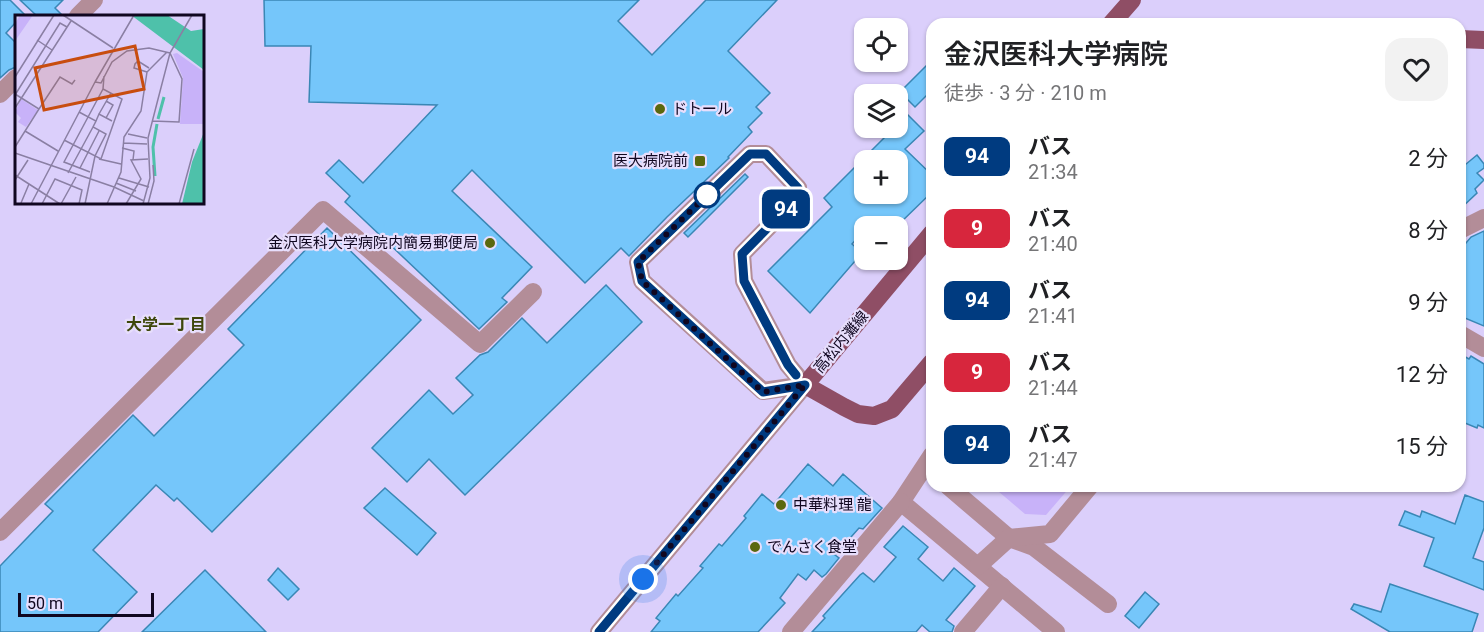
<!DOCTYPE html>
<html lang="ja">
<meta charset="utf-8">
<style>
body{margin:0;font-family:Roboto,"Noto Sans JP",sans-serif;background:#f2f2f2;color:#202124;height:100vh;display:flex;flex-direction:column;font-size:22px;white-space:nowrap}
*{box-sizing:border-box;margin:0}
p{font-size:20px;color:#757577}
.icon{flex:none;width:33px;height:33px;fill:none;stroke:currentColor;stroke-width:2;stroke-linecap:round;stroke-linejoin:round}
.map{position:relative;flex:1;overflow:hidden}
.side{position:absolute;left:926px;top:18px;width:540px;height:474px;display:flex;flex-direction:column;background:#fff;border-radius:18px;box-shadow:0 2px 4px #0004}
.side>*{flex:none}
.badge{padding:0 12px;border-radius:9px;font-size:21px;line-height:39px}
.controls{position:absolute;left:854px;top:18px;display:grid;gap:12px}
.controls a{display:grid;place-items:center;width:54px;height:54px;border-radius:12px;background:#fff;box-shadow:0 2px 4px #0004;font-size:30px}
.scale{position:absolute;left:18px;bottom:15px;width:136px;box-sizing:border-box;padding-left:6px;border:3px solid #100720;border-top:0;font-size:16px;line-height:21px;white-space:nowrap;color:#100720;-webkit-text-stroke:4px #e7defc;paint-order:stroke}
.you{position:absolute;width:30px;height:30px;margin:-15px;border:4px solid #fff;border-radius:50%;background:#1a73e8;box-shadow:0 0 0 9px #1a73e833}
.map>.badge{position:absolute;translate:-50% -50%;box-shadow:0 0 0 3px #fff}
.round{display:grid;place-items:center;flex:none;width:63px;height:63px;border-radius:18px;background:#f2f2f2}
.overview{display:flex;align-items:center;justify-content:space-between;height:102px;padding:0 18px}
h1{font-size:28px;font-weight:600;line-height:45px}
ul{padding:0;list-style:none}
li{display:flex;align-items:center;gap:18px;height:72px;padding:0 18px}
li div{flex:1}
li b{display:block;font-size:22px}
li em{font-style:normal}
li .badge{min-width:66px;font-weight:700;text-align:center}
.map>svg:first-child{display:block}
.green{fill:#c8b2f9}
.building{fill:#75c6fa;stroke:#3a87b5;stroke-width:1.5;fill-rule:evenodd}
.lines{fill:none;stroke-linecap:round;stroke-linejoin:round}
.minor{stroke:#b38d98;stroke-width:18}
.major{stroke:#8f4e65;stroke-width:18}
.line-casing{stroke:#fff;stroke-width:14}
.line{stroke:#003b80;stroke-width:9}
.walk{stroke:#100720;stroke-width:6;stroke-dasharray:0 10.8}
.poi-dot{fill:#5b680e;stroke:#e7defc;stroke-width:2}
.stop-dot{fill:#fff;stroke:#003b80;stroke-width:3}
.labels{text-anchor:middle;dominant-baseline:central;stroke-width:4.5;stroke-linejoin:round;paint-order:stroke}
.poi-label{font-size:15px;fill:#100720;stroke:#e7defc;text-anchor:start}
.street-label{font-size:15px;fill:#100720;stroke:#e7defc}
.neighbourhood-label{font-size:16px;font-weight:bold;fill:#3e470b;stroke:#e7defc}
.inset-river{fill:none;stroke:#4ec1aa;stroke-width:3}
.inset-road{fill:none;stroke:#8a7fa3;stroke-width:1.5}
.view{fill:#c84d0f;fill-opacity:0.15;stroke:#c84d0f;stroke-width:3}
.inset-edge{fill:none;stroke:#100720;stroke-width:3}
</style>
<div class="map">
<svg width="1484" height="632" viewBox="0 0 1484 632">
<rect width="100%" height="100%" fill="#dbcffb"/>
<polygon class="green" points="992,486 1071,486 1046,515 1025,514"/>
<g class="building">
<polygon points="0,0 10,0 24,14 22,16 16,16 16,22 6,33 16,43 16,67 9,70 0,78"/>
<polygon points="20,0 63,0 55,8 63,16 37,16"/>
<polygon points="264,0 639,0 618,21 652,55 706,0 777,0 728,51 770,93 756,107 762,113 748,127 752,132 728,157 729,158 667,217 629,256 621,248 585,283 472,170 452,191 532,267 502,298 507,302 479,329 345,202 350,196 326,173 339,160 363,183 437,105 309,102 311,46 265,46"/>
<polygon points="932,60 932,90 915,107 900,92"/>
<path d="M907,114L924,131L905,149L932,175V192L897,226H864V231L852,244L862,253L810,313L768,271L832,207L824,198L894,128H897V125ZM864,160H897V194H864Z"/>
<polygon points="1477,155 1484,164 1484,168 1477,173 1484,180 1475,189 1477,193 1460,209 1460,169"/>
<polygon points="745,174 748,177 688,237 684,233"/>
<polygon points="327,228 421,320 212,532 177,498 174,501 156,485 93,550 137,592 98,632 0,632 0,566 53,511 45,504 133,415 154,436 244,345 228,329"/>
<polygon points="1484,231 1484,326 1460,316 1460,250 1471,237"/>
<polygon points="606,285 642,322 465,495 429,459 407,482 372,448 429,390 453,414 473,395 456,378 480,355 488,352 522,318 547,343"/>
<polygon points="1460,354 1469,359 1471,356 1484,364 1484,428 1478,425 1477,428 1460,421"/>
<polygon points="808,464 833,486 843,474 882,508 863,529 859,528 835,555 839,558 826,574 822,577 814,570 806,580 798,574 780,598 785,603 758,632 651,632 660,621 656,618 676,594 678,596 703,568 700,566 719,544 722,546 746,518 744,516 762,494 774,504"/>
<polygon points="385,488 436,533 417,555 364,508"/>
<polygon points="1465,495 1484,502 1484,528 1473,558 1484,562 1484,590 1424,566 1434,538 1399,525 1405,511 1420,517 1422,511 1455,524"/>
<polygon points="903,526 928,547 918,559 943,581 954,568 975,586 946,620 954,626 952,632 930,632 922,625 916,632 812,632 825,618 823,616 860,575 863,573 874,582 896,557 884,547"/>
<polygon points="278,568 299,589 288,600 268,580"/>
<polygon points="205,570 266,632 142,632"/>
<polygon points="1390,584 1478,614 1472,632 1390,632 1351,609 1354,604 1381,612"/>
<polygon points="1145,592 1159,604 1139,628 1125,616"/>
</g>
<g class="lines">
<g class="minor">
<polyline points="78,16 94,0"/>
<polyline points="0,94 16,78"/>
<polygon points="750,154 766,154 798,188 793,202 742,254 744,281 788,365 805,385 763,391 642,281 638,262"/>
<polyline points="1460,230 1484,218"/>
<polyline points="1460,334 1484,348"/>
<polyline points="932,455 901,502 1056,632"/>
<polyline points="948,486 1009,538 1034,547 1108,604"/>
<polyline points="0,532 323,210 480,344 533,292"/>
<polyline points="978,566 1009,538 1050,534 1090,486"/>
<polyline points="599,632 805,385"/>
<polyline points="791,632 901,502"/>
<polyline points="963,632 1002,586"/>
</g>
<g class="major">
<polyline points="1111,24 1132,0"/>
<polyline points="1460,39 1484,40"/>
<polyline points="932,233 805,385 844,407 858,414 874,416 892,409 932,362"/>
</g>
</g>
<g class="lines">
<defs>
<polyline id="line" points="599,632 805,385 763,392 642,281 638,262 750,154 766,154 798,188 793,202 742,254 744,281 788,365 796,375"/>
</defs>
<use href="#line" class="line-casing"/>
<use href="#line" class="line"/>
<polyline class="walk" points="643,579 805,385 763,392 642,281 638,262 707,195"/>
</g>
<g class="poi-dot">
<circle cx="660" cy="109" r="6"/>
<rect x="694" y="155" width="12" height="12" rx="3"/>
<circle cx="490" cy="243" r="6"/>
<circle cx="781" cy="505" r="6"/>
<circle cx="755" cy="547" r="6"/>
</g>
<circle class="stop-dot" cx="707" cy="195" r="12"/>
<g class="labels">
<g class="poi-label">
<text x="672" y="109">ドトール</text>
<text x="688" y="161" text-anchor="end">医大病院前</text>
<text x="478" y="243" text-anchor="end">金沢医科大学病院内簡易郵便局</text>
<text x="793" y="505">中華料理 龍</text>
<text x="767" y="547">でんさく食堂</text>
</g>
<g class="street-label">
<text transform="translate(841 342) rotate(-50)">高松内灘線</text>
</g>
<g class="neighbourhood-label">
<text x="166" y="324">大学一丁目</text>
</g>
</g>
<g transform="translate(15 15)">
<rect width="189" height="189" fill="#dbcffb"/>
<path d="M5,0H18L0,26V9ZM162,38L189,57V109H165L168,63L158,39ZM6,84L23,95L11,112L3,107L6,103L0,97Z" fill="#c8b2f9"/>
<path d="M116,0H152L176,16L189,14V55ZM189,117V189H167L177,147Z" fill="#4ec1aa"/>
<path class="inset-river" d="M143,104L149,82M140,161L138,132L142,109"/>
<path class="inset-road" d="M48,0L98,33M22,25L37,35M132,57L119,53L120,49L123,46L134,53M0,62L39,0M80,67L86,68L97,47L112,36L134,33L155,38M80,67L119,0M0,79L24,94L0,132M0,80L45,8L52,12M0,93L56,6M24,94L45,62L57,69L60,65M64,97L81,106L78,112L91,119L80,141L70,189M84,99L96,78M91,103L98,90L91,86M81,106L84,99L97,106M137,106L164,107L167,64L155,38M10,116L43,136M113,119L132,123M49,125L86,144L107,84L88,74L89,61M108,128L132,129M107,133L119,136L118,145M0,138L99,172L129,186M84,144L106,149M65,153L84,116M75,157L49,147L88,74M53,158L78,112M0,160L45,189M104,163L134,172M0,165L13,145M101,168L121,176M6,188L14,169M16,189L80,67M27,189L40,164L67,175L64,189M46,189L61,162M92,189L106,157L109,122L126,96L132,57L152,37M111,189L126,164L116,145L133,144M128,189L135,163L133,123L142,88L155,38L177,0M133,189L139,166L138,150M164,189L179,134"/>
<path class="view" d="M120,31L129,74L29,95L20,53Z"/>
<rect width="189" height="189" class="inset-edge"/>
</g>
</svg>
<div class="controls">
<a><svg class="icon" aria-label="locate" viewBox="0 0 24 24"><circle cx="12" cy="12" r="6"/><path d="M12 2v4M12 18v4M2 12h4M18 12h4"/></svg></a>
<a><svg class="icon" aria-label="layers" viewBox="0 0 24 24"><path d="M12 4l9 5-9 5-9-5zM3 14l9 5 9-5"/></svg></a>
<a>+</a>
<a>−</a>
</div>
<div class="scale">50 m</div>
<div class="you" style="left:643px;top:579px"></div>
<b class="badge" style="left:786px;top:209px;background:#003b80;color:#fff">94</b>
<section class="side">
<div class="overview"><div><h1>金沢医科大学病院</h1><p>徒歩 · 3 分 · 210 m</p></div><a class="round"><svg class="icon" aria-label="heart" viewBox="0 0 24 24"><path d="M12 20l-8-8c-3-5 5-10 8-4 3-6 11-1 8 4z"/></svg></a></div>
<ul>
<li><span class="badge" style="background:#003b80;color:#fff">94</span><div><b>バス</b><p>21:34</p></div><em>2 分</em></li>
<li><span class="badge" style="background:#d7263d;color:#fff">9</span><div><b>バス</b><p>21:40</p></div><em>8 分</em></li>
<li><span class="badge" style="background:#003b80;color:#fff">94</span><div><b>バス</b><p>21:41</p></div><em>9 分</em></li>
<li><span class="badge" style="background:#d7263d;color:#fff">9</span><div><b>バス</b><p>21:44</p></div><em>12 分</em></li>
<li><span class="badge" style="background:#003b80;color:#fff">94</span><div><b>バス</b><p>21:47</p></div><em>15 分</em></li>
</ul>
</section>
</div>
